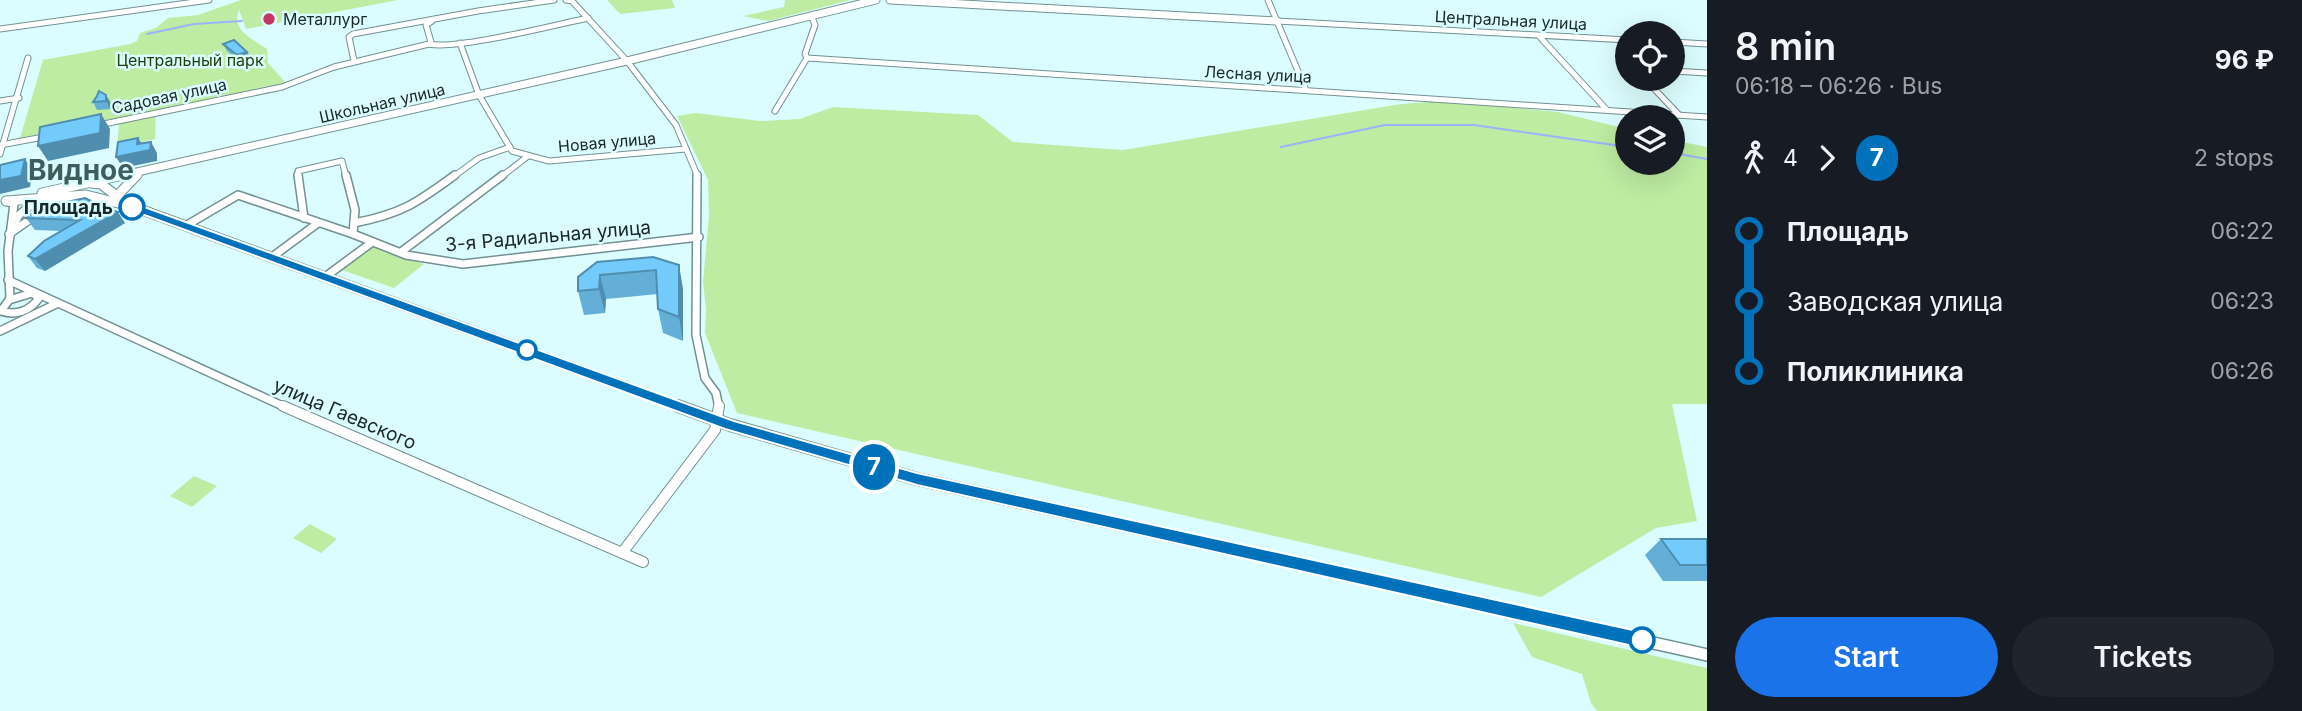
<!DOCTYPE html>
<meta charset="utf-8">
<style>
body{margin:0;font-family:Inter,sans-serif;background:#20242c;color:#f1f3f6;height:100vh;display:flex;flex-direction:column;font-size:26px;white-space:nowrap}
*{box-sizing:border-box;margin:0}
p{font-size:23px;color:#9ea1a6}
.icon{flex:none;width:38px;height:38px;fill:none;stroke:currentColor;stroke-width:2;stroke-linecap:round;stroke-linejoin:round}
.map{position:relative;flex:1;overflow:hidden}
.drawer{display:flex;flex-direction:column;background:#171b24;width:595px}
.drawer>*{flex:none}
.badge{padding:0 14px;border-radius:23px;font-size:24px;line-height:46px}
.controls{position:absolute;left:1615px;top:21px;display:grid;gap:14px}
.controls a{display:grid;place-items:center;width:70px;height:70px;border-radius:50%;background:#171b24;box-shadow:0 7px 28px #0002;font-size:35px}
.map>.badge{position:absolute;translate:-50% -50%;box-shadow:0 0 0 4px #fff}
.legs{display:flex;align-items:center;gap:10px;height:77px;padding:0 28px;font-size:23px}
.legs p{margin-inline-start:auto}
.summary{display:flex;align-items:center;justify-content:space-between;height:119px;padding:0 28px}
h1{font-size:38px;font-weight:600;line-height:52px}
.action{display:flex;gap:14px;margin-top:auto;padding:14px 28px}
.action a{flex:1;height:80px;border-radius:42px;background:#1a73e8;color:#fff;font-size:28px;font-weight:600;line-height:80px;text-align:center}
.action a+a{background:#20242c;color:#f1f3f6}
ul{padding:0 28px;list-style:none}
li{display:flex;align-items:center;gap:24px;height:70px;font-size:26px}
li i{display:grid;place-items:center;width:10px;height:100%;margin:0 9px;background:currentColor}
li i::after{content:'';width:18px;height:18px;margin:-9px;border:5px solid;border-radius:50%;background:#171b24}
li p{margin-inline-start:auto}
li:first-child i{background:linear-gradient(#0000 50%,currentColor 0)}
li:last-child i{background:linear-gradient(currentColor 50%,#0000 0)}
main{display:flex;flex:1;min-height:0}
.map>svg:first-child{display:block}
.green{fill:#bdeca2}
.lines{fill:none;stroke-linecap:round;stroke-linejoin:round}
.stream{stroke:#98b4fd;stroke-width:2}
.minor-far2-casing{stroke:#729193;stroke-width:7}
.minor-far1-casing{stroke:#729193;stroke-width:10}
.minor-casing{stroke:#729193;stroke-width:12}
.tertiary-far2-casing{stroke:#729193;stroke-width:9}
.tertiary-far1-casing{stroke:#729193;stroke-width:11}
.tertiary-casing{stroke:#729193;stroke-width:14}
.minor-far2{stroke:#fff;stroke-width:5}
.minor-far1{stroke:#fff;stroke-width:7}
.minor{stroke:#fff;stroke-width:10}
.tertiary-far2{stroke:#fff;stroke-width:7}
.tertiary-far1{stroke:#fff;stroke-width:9}
.tertiary{stroke:#fff;stroke-width:11}
.wall{fill:#63afd8}
.shaded-wall{fill:#508eb0}
.building{fill:#73cbfb;stroke:#508eb0;stroke-width:2}
.line-1{fill:#0072bc;stroke:#fff;stroke-width:2}
.poi-dot{fill:#c53760;stroke:#dcfdff;stroke-width:2.5}
.stop-1-dot{fill:#fff;stroke:#0072bc;stroke-width:3.5}
.labels{text-anchor:middle;dominant-baseline:central;stroke-width:5;stroke-linejoin:round;paint-order:stroke}
.far-poi-label{font-size:16px;fill:#1a2728;stroke:#dcfdff;text-anchor:start}
.far-street-label{font-size:16px;fill:#1a2728;stroke:#dcfdff}
.far-park-label{font-size:16px;fill:#223f0c;stroke:#dcfdff}
.stop-label{font-size:19px;font-weight:bold;fill:#1a2728;stroke:#dcfdff;text-anchor:end}
.street-label{font-size:19px;fill:#1a2728;stroke:#dcfdff}
.far-town-label{font-size:28px;font-weight:bold;fill:#3f5c5e;stroke:#dcfdff}
</style>
<main>
<div class="map">
<svg width="1707" height="711" viewBox="0 0 1707 711">
<rect width="100%" height="100%" fill="#dcfdff"/>
<g class="green">
<path d="M241,0H398L246,29L239,10C231,31 252,38 267,49L268,63L286,83L20,138L43,60L130,44L137,41L140,33L156,28L168,18L198,15Z"/>
<polygon points="607,0 672,0 675,8 620,14"/>
<polygon points="785,0 851,0 768,21 743,16 784,7"/>
<polygon points="1444,101 1558,112 1627,129 1628,163 1673,163 1673,140 1707,147 1707,404 1672,404 1697,521 1656,528 1541,597 737,413 705,333 706,309 703,282 709,215 708,180 677,116 696,113 760,121 800,119 833,107 978,115 1013,142 1123,150 1401,104"/>
<polygon points="156,115 155,139 117,147 119,123"/>
<polygon points="371,246 424,264 394,288 339,269"/>
<polygon points="194,476 217,486 192,507 170,496"/>
<polygon points="310,524 337,539 321,553 293,538"/>
<polygon points="1513,623 1707,668 1707,711 1597,711 1591,703 1582,674 1532,657"/>
</g>
<g class="lines">
<g class="stream">
<polyline points="147,34 194,24 242,21"/>
<polyline points="1281,147 1385,125 1474,125 1628,147"/>
<polyline points="1673,153 1707,159"/>
</g>
<defs>
<g id="minor-far2">
<polyline points="566,0 572,1 627,61 676,125 698,177"/>
<polyline points="1268,0 1306,90"/>
<polyline points="1277,21 1628,40"/>
<polyline points="0,29 209,0"/>
<polyline points="1539,36 1606,109"/>
<polyline points="1673,42 1707,44"/>
<polyline points="460,43 479,95 512,151 549,161 686,149"/>
<polyline points="429,44 431,42 426,25 432,21"/>
<polyline points="807,58 1707,117"/>
<polyline points="354,61 349,37 353,34 478,11 554,0"/>
<polyline points="1673,71 1707,73"/>
<polyline points="1645,79 1679,115"/>
<polyline points="0,101 19,98"/>
<polyline points="775,111 807,58 805,54 815,25 811,15"/>
<path d="M99,125L282,87L334,67L429,44C458,50 554,25 588,18"/>
<polyline points="0,145 49,136"/>
<polyline points="0,154 28,58"/>
<polyline points="299,177 298,171 342,161 346,177"/>
<polyline points="453,177 479,158 510,147"/>
<polyline points="501,177 528,156"/>
</g>
<g id="minor-far1">
<polyline points="298,175 304,218"/>
<polyline points="346,175 355,210 353,234 406,255 463,264 699,237"/>
<polyline points="697,175 696,335 705,378 716,393 719,408"/>
<polyline points="6,201 14,204 8,251 10,299"/>
<path d="M354,223C401,214 417,203 455,175"/>
<polyline points="187,225 238,195 353,234"/>
<polyline points="12,229 19,215 40,197"/>
<polyline points="9,234 35,216"/>
<polyline points="401,252 503,175"/>
<polyline points="272,257 318,223"/>
<polyline points="325,277 371,243"/>
<polyline points="8,280 287,408"/>
<path d="M32,293L39,298C30,311 16,316 1,311L9,300Z"/>
<polyline points="0,331 56,304"/>
</g>
<g id="minor">
<polyline points="283,406 643,562"/>
<polyline points="622,553 715,430 719,406"/>
</g>
<g id="tertiary-far2">
<polyline points="890,0 1277,21"/>
<polyline points="115,177 627,61 876,0"/>
<polyline points="134,177 138,174"/>
</g>
<g id="tertiary-far1">
<polyline points="91,183 101,184 126,203"/>
<polyline points="42,193 123,175"/>
<polyline points="117,196 137,175"/>
<polyline points="6,201 86,195 134,207 683,408"/>
</g>
<polyline id="tertiary" points="678,406 730,425 917,479 1707,655"/>
</defs>
<use href="#minor-far2" class="minor-far2-casing"/>
<use href="#minor-far1" class="minor-far1-casing"/>
<use href="#minor" class="minor-casing"/>
<use href="#tertiary-far2" class="tertiary-far2-casing"/>
<use href="#tertiary-far1" class="tertiary-far1-casing"/>
<use href="#tertiary" class="tertiary-casing"/>
<use href="#minor-far2" class="minor-far2"/>
<use href="#minor-far1" class="minor-far1"/>
<use href="#minor" class="minor"/>
<use href="#tertiary-far2" class="tertiary-far2"/>
<use href="#tertiary-far1" class="tertiary-far1"/>
<use href="#tertiary" class="tertiary"/>
</g>
<g class="wall">
<polygon points="223,44 247,52 251,59 240,62 227,51"/>
<polygon points="106,95 110,102 111,109 97,110 93,102 97,96"/>
<polygon points="39,208 125,223 45,271 37,268 28,256 61,231 35,230 26,218"/>
<polygon points="653,257 683,289 683,341 663,333 658,309 658,294 606,299 605,313 584,315 578,291 578,277"/>
<polygon points="1661,539 1707,539 1707,581 1663,581 1645,555"/>
</g>
<g class="shaded-wall">
<polygon points="247,52 251,59 240,62 237,55"/>
<polygon points="106,95 110,102 111,109 106,101"/>
<polygon points="101,114 110,129 109,148 48,161 38,146"/>
<polygon points="138,138 145,149 151,142 157,153 157,161 123,168 116,157 137,144"/>
<polygon points="25,159 33,171 30,187 0,194 0,180"/>
<polygon points="118,212 125,223 45,271 35,259"/>
<polygon points="679,265 683,289 683,341 679,317"/>
<polygon points="600,275 606,299 605,313 599,289"/>
</g>
<g class="building">
<polygon points="234,40 247,52 237,55 223,44"/>
<polygon points="99,91 106,95 106,101 93,102 97,96"/>
<polygon points="101,114 100,133 38,146 40,127"/>
<polygon points="138,138 137,144 151,142 150,150 116,157 118,142"/>
<polygon points="25,159 21,176 0,180 0,165"/>
<polygon points="85,198 102,207 118,212 35,259 28,256 44,241 80,220 26,218 39,208"/>
<polygon points="653,257 679,265 679,317 658,309 656,270 600,275 599,289 578,291 578,277 597,262"/>
<polygon points="1661,539 1707,539 1707,565 1680,565"/>
</g>
<polygon class="line-1" points="128,204 136,204 734,421 917,473 1642,632 1648,634 1650,640 1648,646 1642,648 917,485 725,429 128,209"/>
<circle class="poi-dot" cx="269" cy="19" r="7"/>
<g class="stop-1-dot">
<circle cx="132" cy="207" r="12"/>
<circle cx="527" cy="350" r="9"/>
<circle cx="1642" cy="640" r="12"/>
</g>
<g class="labels">
<g class="far-poi-label">
<text x="283" y="19">Металлург</text>
</g>
<g class="far-street-label">
<text transform="translate(1511 20) rotate(3)">Центральная улица</text>
<text transform="translate(1258 74) rotate(3)">Лесная улица</text>
<text transform="translate(169 96) rotate(-12)">Садовая улица</text>
<text transform="translate(382 103) rotate(-13)">Школьная улица</text>
<text transform="translate(607 142) rotate(-5)">Новая улица</text>
</g>
<g class="far-park-label">
<text x="190" y="60">Центральный парк</text>
</g>
<g class="stop-label">
<text x="113" y="207">Площадь</text>
</g>
<g class="street-label">
<text transform="translate(548 236) rotate(-5)">3-я Радиальная улица</text>
<text transform="translate(345 414) rotate(23)">улица Гаевского</text>
</g>
<g class="far-town-label">
<text x="81" y="170">Видное</text>
</g>
</g>
</svg>
<div class="controls">
<a><svg class="icon" aria-label="locate" viewBox="0 0 24 24"><circle cx="12" cy="12" r="6"/><path d="M12 2v4M12 18v4M2 12h4M18 12h4"/></svg></a>
<a><svg class="icon" aria-label="layers" viewBox="0 0 24 24"><path d="M12 4l9 5-9 5-9-5zM3 14l9 5 9-5"/></svg></a>
</div>
<b class="badge" style="left:874px;top:467px;background:#0072bc;color:#fff">7</b>
</div>
<section class="drawer">
<div class="summary"><div><h1>8 min</h1><p>06:18 – 06:26 · Bus</p></div><b>96 ₽</b></div>
<div class="legs"><svg class="icon" aria-label="walk" viewBox="0 0 24 24"><circle cx="13" cy="4" r="2"/><path d="M13 8l-2 6 4 7M11 14l-3 7M7 12l3-4h3l4 4"/></svg>4<svg class="icon" aria-label="forward" viewBox="0 0 24 24"><path d="M9 5l7 7-7 7"/></svg><b class="badge" style="background:#0072bc;color:#fff">7</b><p>2 stops</p></div>
<ul>
<li><i style="color:#0072bc"></i><b>Площадь</b><p>06:22</p></li>
<li><i style="color:#0072bc"></i><span>Заводская улица</span><p>06:23</p></li>
<li><i style="color:#0072bc"></i><b>Поликлиника</b><p>06:26</p></li>
</ul>
<div class="action"><a>Start</a><a>Tickets</a></div>
</section>
</main>
